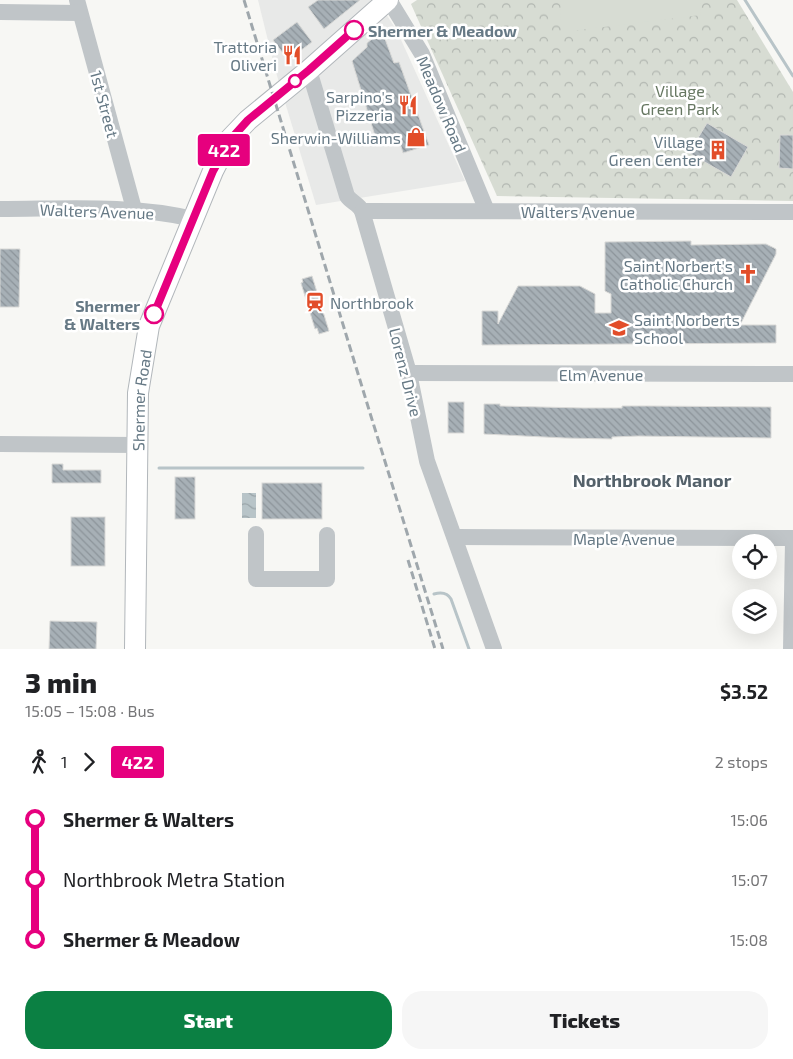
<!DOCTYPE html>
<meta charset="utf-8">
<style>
body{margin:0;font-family:"Exo 2",sans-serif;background:#f6f6f6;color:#202124;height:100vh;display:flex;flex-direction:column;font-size:19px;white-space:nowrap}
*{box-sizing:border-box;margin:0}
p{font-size:16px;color:#757577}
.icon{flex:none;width:28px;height:28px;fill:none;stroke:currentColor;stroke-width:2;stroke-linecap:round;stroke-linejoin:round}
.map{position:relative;height:649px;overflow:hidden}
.panel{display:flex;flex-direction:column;background:#fff;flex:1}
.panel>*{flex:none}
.badge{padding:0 10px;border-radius:4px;font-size:18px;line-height:32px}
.tools{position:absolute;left:732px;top:534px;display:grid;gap:10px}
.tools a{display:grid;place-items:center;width:45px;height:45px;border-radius:50%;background:#fff;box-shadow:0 5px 20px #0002;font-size:25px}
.map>.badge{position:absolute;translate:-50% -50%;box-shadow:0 0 0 2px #fff}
.legs{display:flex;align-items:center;gap:8px;height:55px;padding:0 25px;font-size:16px}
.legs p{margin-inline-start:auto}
.head{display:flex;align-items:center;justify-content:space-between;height:85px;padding:0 25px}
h1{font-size:28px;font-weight:800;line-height:38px}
.button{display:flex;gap:10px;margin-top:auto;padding:10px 25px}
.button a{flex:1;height:58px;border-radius:20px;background:#0b8043;color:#fff;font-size:20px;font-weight:800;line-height:58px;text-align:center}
.button a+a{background:#f6f6f6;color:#202124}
ul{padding:0 25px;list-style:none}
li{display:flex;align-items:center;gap:18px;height:60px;font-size:19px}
li i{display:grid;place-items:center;width:8px;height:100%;margin:0 6px;background:currentColor}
li i::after{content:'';width:12px;height:12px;margin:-6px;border:4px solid;border-radius:50%;background:#fff}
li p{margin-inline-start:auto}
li:first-child i{background:linear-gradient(#0000 50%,currentColor 0)}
li:last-child i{background:linear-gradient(currentColor 50%,#0000 0)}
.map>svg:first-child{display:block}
.built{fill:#e8e9e8}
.forest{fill:url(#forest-crowns)}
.pitch{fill:#d7dcd3}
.water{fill:url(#water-waves)}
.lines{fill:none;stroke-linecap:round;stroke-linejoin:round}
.stream{stroke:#b8c4c8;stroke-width:3}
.building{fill:url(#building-back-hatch);stroke:#d9d9d7}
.major-casing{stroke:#b2b7bb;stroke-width:22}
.minor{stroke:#c0c5c8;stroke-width:16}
.major{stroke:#fff;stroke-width:20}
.rail{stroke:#9fa7ac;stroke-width:3;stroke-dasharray:8 4;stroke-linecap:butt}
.line-1-casing{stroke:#fff;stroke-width:11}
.line-1{stroke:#e6007e;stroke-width:8}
.stop-1-dot{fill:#fff;stroke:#e6007e;stroke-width:2.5}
.labels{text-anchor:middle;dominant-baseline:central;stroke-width:5;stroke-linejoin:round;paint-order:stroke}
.stop-label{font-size:16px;font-weight:bold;fill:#667985;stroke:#fff;text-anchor:start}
.poi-label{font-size:16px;fill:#667985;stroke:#fff;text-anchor:end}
.park-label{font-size:16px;fill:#667761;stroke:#fff}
.street-label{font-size:16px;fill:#667985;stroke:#fff}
.neighbourhood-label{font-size:18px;font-weight:bold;fill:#54616a;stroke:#fff}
</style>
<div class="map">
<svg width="793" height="649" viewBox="0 0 793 649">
<defs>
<pattern id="forest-crowns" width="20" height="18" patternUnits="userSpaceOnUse" patternTransform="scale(1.25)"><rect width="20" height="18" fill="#d7dcd3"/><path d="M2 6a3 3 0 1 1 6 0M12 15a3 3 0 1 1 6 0" fill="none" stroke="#b2b7b1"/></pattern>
<pattern id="water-waves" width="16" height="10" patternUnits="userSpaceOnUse" patternTransform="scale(1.25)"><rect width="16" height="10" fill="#b8c4c8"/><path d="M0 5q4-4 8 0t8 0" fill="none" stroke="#99a4a8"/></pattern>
<pattern id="building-back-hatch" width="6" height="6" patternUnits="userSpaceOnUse" patternTransform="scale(1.25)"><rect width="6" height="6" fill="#a7b0b6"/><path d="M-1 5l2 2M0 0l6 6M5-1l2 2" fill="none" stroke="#8c949a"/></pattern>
</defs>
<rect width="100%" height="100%" fill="#f7f7f4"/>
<polygon class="built" points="258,0 377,0 397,31 465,181 316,205 275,69"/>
<polygon class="forest" points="417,0 737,0 793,92 793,201 497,196 411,4"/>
<polygon class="pitch" points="561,0 700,0 701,15 571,31 560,20"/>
<rect class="water" x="242" y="493" width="14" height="25"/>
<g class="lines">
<g class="stream">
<polyline points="745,0 793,76"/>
<polyline points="159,468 363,468"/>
<path d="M434,594C441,592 447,592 451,599L469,649"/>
</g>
</g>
<g class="building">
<polygon points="318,0 360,0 324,29 308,7"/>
<polygon points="297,22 312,42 288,60 273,40"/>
<polygon points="382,31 394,63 399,62 429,145 403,153 397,133 376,139 352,61 367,47 367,43"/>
<polygon points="707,123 748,147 731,177 689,153"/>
<polygon points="780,135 793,135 793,169 779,168"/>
<polygon points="691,241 691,245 766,244 776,249 776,254 740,325 776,325 776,343 482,345 482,311 498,311 498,324 518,286 580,286 595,294 595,313 611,313 611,294 605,291 605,242"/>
<polygon points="0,249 20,249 19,307 0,307"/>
<polygon points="312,276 329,331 319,334 317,328 315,329 301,283 303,282 302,279"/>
<rect x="448" y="402" width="16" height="31"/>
<polygon points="484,404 500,404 500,406 582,408 622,408 622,406 648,406 771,407 771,438 638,436 612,437 612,439 565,438 484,434"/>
<polygon points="52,464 63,464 63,470 101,470 101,483 52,483"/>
<rect x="175" y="477" width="20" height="42"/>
<rect x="262" y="483" width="60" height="36"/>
<rect x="71" y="517" width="34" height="49"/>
<polygon points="50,621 97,622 96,649 49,649"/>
</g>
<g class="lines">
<defs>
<g id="major">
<path id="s1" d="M135,649L138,393L149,326L213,171L229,140L248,120L309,70L388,0"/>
</g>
</defs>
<use href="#major" class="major-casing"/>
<g class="minor">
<polyline points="77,0 134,209"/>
<polyline points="389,0 422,54 487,211"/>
<polyline points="0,12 80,13"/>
<path d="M309,70L347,196C351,202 359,204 362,211L409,373L427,461L494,649"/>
<path d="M0,209C65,209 130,204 193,219"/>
<polyline points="362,211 793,212"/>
<polyline points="409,373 793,374"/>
<polyline points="0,444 137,445"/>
<polyline points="256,534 256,579 327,579 327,535"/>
<polyline points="455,537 793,538"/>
<polyline points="791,649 793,542"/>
</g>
<use href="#major" class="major"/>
<g class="rail">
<polyline points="244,0 370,413 443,649"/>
<polyline points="408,560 435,649"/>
</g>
</g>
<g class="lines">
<defs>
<polyline id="line-1" points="154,314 213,171 230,140 248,120 309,70 354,30"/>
</defs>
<use href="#line-1" class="line-1-casing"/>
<use href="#line-1" class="line-1"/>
</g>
<defs>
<symbol id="restaurant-bare" viewBox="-9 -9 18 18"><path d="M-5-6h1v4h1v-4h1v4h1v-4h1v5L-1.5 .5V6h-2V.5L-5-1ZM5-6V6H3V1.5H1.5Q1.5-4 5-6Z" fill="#e24d29" stroke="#fff" stroke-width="2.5" paint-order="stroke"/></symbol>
<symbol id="shop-bare" viewBox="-9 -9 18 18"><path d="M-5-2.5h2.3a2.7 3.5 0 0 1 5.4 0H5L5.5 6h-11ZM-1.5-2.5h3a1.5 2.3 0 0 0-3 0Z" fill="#e24d29" stroke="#fff" stroke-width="2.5" paint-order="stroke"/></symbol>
<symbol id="building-bare" viewBox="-9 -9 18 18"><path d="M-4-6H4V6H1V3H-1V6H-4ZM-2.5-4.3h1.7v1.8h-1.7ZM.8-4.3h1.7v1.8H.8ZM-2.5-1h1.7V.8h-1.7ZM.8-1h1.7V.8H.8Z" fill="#e24d29" stroke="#fff" stroke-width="2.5" paint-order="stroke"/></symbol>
<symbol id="church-bare" viewBox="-9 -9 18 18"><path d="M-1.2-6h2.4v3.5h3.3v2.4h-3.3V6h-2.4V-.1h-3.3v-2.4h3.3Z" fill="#e24d29" stroke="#fff" stroke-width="2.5" paint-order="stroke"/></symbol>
<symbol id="station-bare" viewBox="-9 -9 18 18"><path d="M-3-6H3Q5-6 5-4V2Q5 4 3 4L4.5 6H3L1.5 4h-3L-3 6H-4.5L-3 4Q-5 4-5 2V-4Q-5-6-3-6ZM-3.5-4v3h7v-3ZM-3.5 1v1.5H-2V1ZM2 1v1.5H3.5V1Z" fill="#e24d29" stroke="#fff" stroke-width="2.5" paint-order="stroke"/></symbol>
<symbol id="school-bare" viewBox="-9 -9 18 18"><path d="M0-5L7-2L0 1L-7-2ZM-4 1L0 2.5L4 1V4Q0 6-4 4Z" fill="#e24d29" stroke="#fff" stroke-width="2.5" paint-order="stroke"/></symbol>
</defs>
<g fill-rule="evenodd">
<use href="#restaurant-bare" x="278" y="41" width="28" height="28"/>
<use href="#restaurant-bare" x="394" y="91" width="28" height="28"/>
<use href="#shop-bare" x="402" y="123" width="28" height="28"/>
<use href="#building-bare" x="704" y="136" width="28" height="28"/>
<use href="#church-bare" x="734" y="260" width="28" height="28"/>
<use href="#station-bare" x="301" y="288" width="28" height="28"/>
<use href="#school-bare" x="605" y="314" width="28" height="28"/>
</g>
<g class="stop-1-dot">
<circle cx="354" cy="30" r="9"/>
<circle cx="295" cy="81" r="6"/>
<circle cx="154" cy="314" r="9"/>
</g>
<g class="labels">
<g class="stop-label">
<text x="368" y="30">Shermer &amp; Meadow</text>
<text x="140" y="305" text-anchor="end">Shermer<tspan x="140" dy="18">&amp; Walters</tspan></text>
</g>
<g class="poi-label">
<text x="277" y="46">Trattoria<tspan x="277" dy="18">Oliveri</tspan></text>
<text x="393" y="96">Sarpino's<tspan x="393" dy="18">Pizzeria</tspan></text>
<text x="401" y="137">Sherwin-Williams</text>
<text x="703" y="141">Village<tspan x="703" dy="18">Green Center</tspan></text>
<text x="733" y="265">Saint Norbert's<tspan x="733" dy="18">Catholic Church</tspan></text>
<text x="330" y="302" text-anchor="start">Northbrook</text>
<text x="634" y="319" text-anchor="start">Saint Norberts<tspan x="634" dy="18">School</tspan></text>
</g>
<g class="park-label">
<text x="680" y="90">Village<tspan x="680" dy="18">Green Park</tspan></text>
</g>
<g class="street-label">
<text transform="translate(105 104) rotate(75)">1st Street</text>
<text transform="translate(442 104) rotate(67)">Meadow Road</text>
<text transform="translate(97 211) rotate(2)">Walters Avenue</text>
<text x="578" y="211">Walters Avenue</text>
<text transform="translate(406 372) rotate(76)">Lorenz Drive</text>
<text x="601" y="374">Elm Avenue</text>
<text stroke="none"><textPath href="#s1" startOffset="249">Shermer Road</textPath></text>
<text x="624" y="538">Maple Avenue</text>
</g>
<g class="neighbourhood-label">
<text x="652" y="480">Northbrook Manor</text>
</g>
</g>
</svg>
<div class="tools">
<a><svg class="icon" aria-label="locate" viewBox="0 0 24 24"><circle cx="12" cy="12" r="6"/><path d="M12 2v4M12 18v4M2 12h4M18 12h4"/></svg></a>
<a><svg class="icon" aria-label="layers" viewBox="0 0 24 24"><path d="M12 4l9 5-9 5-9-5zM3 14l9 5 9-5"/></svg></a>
</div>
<b class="badge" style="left:224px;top:150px;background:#e6007e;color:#fff">422</b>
</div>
<section class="panel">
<div class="head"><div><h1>3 min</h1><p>15:05 – 15:08 · Bus</p></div><b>$3.52</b></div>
<div class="legs"><svg class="icon" aria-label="walk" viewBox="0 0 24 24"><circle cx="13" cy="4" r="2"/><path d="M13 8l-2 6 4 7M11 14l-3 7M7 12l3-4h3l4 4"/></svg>1<svg class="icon" aria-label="forward" viewBox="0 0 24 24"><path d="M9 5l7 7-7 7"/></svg><b class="badge" style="background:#e6007e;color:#fff">422</b><p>2 stops</p></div>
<ul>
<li><i style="color:#e6007e"></i><b>Shermer &amp; Walters</b><p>15:06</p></li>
<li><i style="color:#e6007e"></i><span>Northbrook Metra Station</span><p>15:07</p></li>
<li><i style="color:#e6007e"></i><b>Shermer &amp; Meadow</b><p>15:08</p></li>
</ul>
<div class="button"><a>Start</a><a>Tickets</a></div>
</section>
